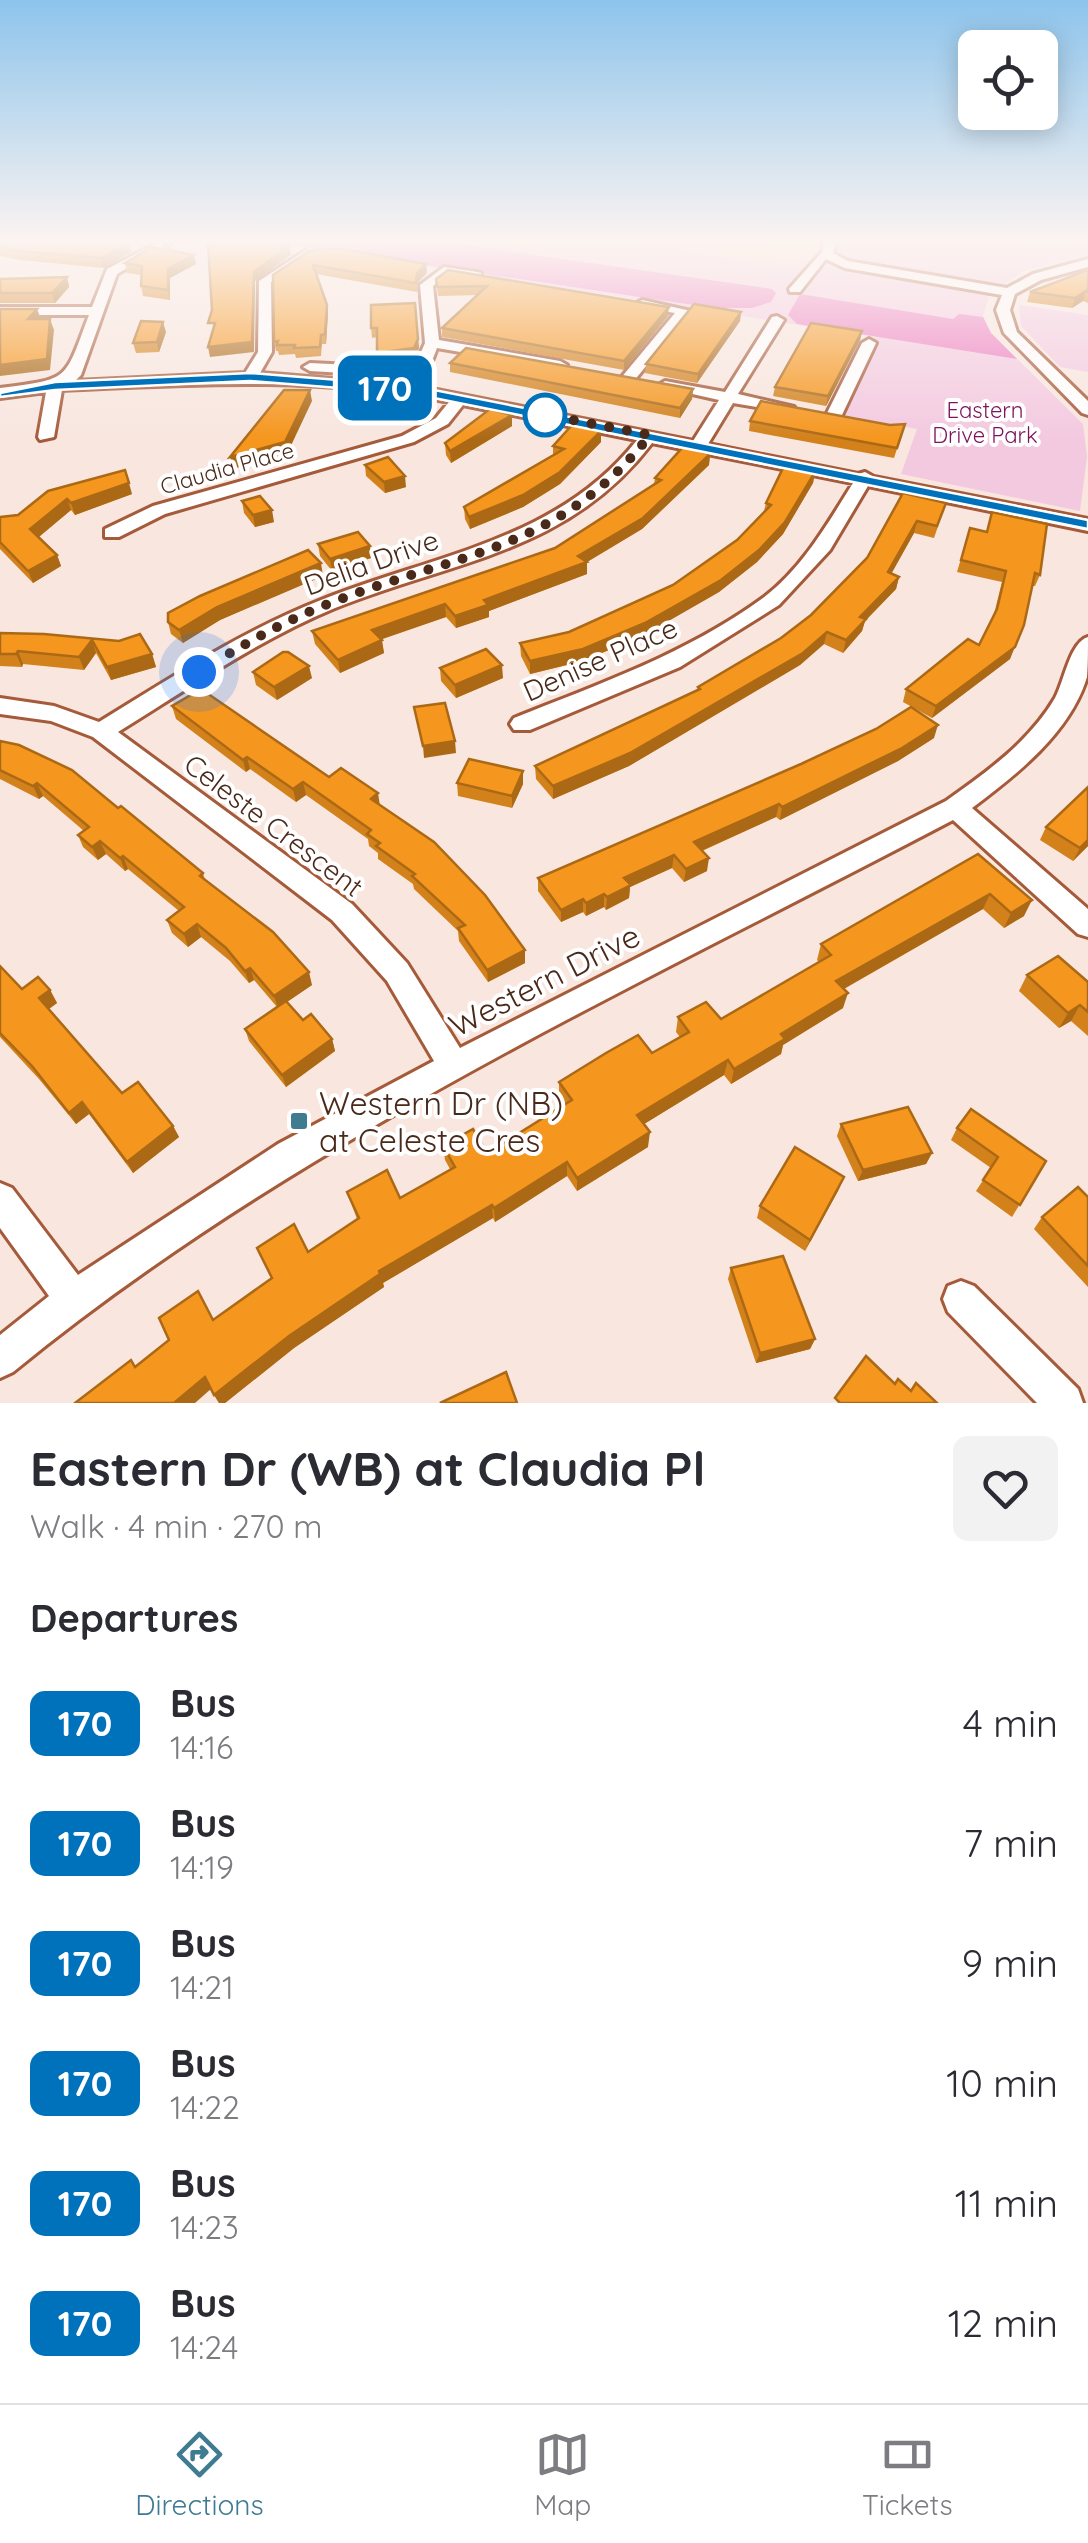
<!DOCTYPE html>
<meta charset="utf-8">
<style>
body{margin:0;font-family:Quicksand,sans-serif;background:#f2f2f3;color:#2b2b33;height:100vh;display:flex;flex-direction:column;font-size:38px;white-space:nowrap}
*{box-sizing:border-box;margin:0}
p{font-size:32px;color:#7c7c81}
.icon{flex:none;width:55px;height:55px;fill:none;stroke:currentColor;stroke-width:2;stroke-linecap:round;stroke-linejoin:round}
.map{position:relative;height:1403px;overflow:hidden}
.panel{display:flex;flex-direction:column;background:#fff;flex:1}
.panel>*{flex:none}
.badge{padding:0 20px;border-radius:15px;font-size:35px;line-height:65px}
.tools{position:absolute;left:958px;top:30px;display:grid;gap:20px}
.tools a{display:grid;place-items:center;width:100px;height:100px;border-radius:15px;background:#fff;box-shadow:0 5px 25px #0003;font-size:50px}
.you{position:absolute;width:50px;height:50px;margin:-25px;border:8px solid #fff;border-radius:50%;background:#1a73e8;box-shadow:0 0 0 15px #1a73e833}
.map>.badge{position:absolute;translate:-50% -50%;box-shadow:0 0 0 5px #fff}
h2{padding:0 30px;font-size:38px;line-height:90px}
.round{display:grid;place-items:center;flex:none;width:105px;height:105px;border-radius:15px;background:#f2f2f3}
.overview{display:flex;align-items:center;justify-content:space-between;height:170px;padding:0 30px}
h1{font-size:48px;font-weight:700;line-height:75px}
ul{padding:0;list-style:none}
li{display:flex;align-items:center;gap:30px;height:120px;padding:0 30px}
li div{flex:1}
li b{display:block;font-size:38px}
li em{font-style:normal}
li .badge{min-width:110px;font-weight:700;text-align:center}
.menu{display:flex;justify-content:space-around;align-items:center;height:140px;border-top:2px solid #e1e1e2;background:#fff;font-size:28px;color:#7c7c81}
.menu a{display:grid;justify-items:center;gap:5px}
.menu .selected{color:#3f7c92}
.map>svg:first-child{display:block}
.built{fill:#fad5c5}
.green{fill:#f3c9e0}
.forest{fill:#ec79c0}
.lines{fill:none;stroke-linecap:round;stroke-linejoin:round}
.minor-casing{stroke:#a55a39;stroke-width:6}
.minor{fill:#fff;fill-rule:evenodd}
.wall{fill:#d3811a}
.shaded-wall{fill:#ac6915}
.building{fill:#f5961e;stroke:#ac6915;stroke-width:2.5}
.line{fill:#0072bc;stroke:#fff;stroke-width:2.5}
.walk{stroke:#49291a;stroke-width:10;stroke-dasharray:0 18}
.stop-dot{fill:#fff;stroke:#0072bc;stroke-width:5}
.poi-dot{fill:#3f7c92;stroke:#fff;stroke-width:4}
.labels{text-anchor:middle;dominant-baseline:central;stroke-width:8;stroke-linejoin:round;paint-order:stroke}
.far-park-label{font-size:22px;fill:#7c135b;stroke:#fff}
.far-street-label{font-size:22px;fill:#49291a;stroke:#fff}
.street-label{font-size:28px;fill:#49291a;stroke:#fff}
.near-street-label{font-size:32px;fill:#49291a;stroke:#fff}
.near-poi-label{font-size:32px;fill:#49291a;stroke:#fff;text-anchor:start}
</style>
<div class="map">
<svg width="1088" height="1403" viewBox="0 0 1088 1403">
<rect width="100%" height="100%" fill="#f8e6df"/>
<polygon class="built" points="631,243 835,243 820,270"/>
<g class="green">
<polygon points="278,243 631,243 820,270 834,243 1088,243 1088,254 1024,271 1005,284 992,285 983,316 991,333 1083,424 1087,457 1080,511 901,474 917,429 838,414 875,337"/>
<polygon points="1019,305 1088,315 1088,372 1060,367 1021,326"/>
</g>
<g class="forest">
<polygon points="278,243 452,243 772,289 776,293 771,302 752,308 713,308"/>
<polygon points="800,294 953,319 959,314 983,317 991,333 1017,359 797,324 788,315"/>
</g>
<g class="lines">
<defs>
<g id="minor">
<path d="M157,243H171L117,274L81,375L75,381L245,373L258,352L259,281L311,247L317,251L315,254L271,282L272,352L260,373L407,385L411,377L310,371L303,367L310,363L414,368L425,343L420,285L444,267L477,272L481,273V279L447,275L433,286L439,340L560,361L567,365L560,369L437,348L422,387L693,441L719,400L657,386L665,381L725,392L772,317L777,316L784,320L738,394L794,407L786,412L733,403L708,444L858,474L865,472L874,477L1088,519V531L868,486L830,550L779,605L680,667L530,730H514L510,724L514,718C599,684 688,653 763,598C802,569 828,523 853,483L652,443C568,553 454,560 335,608C258,640 189,688 118,732L352,904L407,963L460,1048L946,801C987,772 1029,742 1055,698C1064,682 1070,642 1088,637C1088,650 1088,665 1087,677C1070,733 1016,775 972,808L1088,909V937L1078,934L953,820C634,988 292,1143 13,1372L0,1378V1335L49,1296L0,1228V1183L12,1188L78,1275L278,1144L434,1061L387,981L332,920L93,737L51,721L0,714V698L54,706L99,722C171,678 242,631 321,600C433,555 558,541 637,440L463,405L448,424L414,442L165,514L119,537H105V529L153,506L402,436L436,418L449,402C321,376 191,384 62,390L54,437L40,440L38,437L46,392L0,398V388C71,379 64,381 89,315H0V307H92L107,269Z"/>
<polygon points="824,243 836,243 833,253 848,261 1007,288 1033,274 1088,259 1088,267 1041,280 1015,294 1010,310 1017,332 1088,401 1088,415 1082,413 1004,333 996,310 1002,295 845,268 826,259 800,292 790,292 789,289 822,252"/>
<polygon points="642,300 691,311 633,382 628,384 620,379 675,313 637,307 635,304"/>
<polygon points="869,339 876,343 842,415 828,418 826,415 862,343"/>
<polygon points="961,1281 974,1286 1078,1389 1083,1403 1037,1403 948,1312 943,1299 948,1286"/>
</g>
</defs>
<use href="#minor" class="minor-casing"/>
<use href="#minor" class="minor"/>
</g>
<g class="wall">
<polygon points="0,243 134,243 129,247 131,252 103,268 21,260 0,256"/>
<polygon points="337,248 426,264 427,273 418,282 417,292 316,274 327,305 328,314 326,344 322,344 321,356 296,358 295,354 279,355 278,351 276,351 274,342 273,275"/>
<polygon points="170,251 194,255 196,264 170,278 170,300 143,296 141,286 141,275 127,273 125,263"/>
<polygon points="1088,270 1088,303 1083,301 1072,308 1027,302 1030,292"/>
<polygon points="67,277 69,287 55,303 0,303 0,279"/>
<polygon points="436,279 668,316 624,370 442,337 442,328 477,295 438,296"/>
<polygon points="415,303 419,348 415,357 378,363 377,337 372,338 371,328"/>
<polygon points="741,312 740,321 697,383 645,373 646,364"/>
<polygon points="862,331 860,340 826,406 773,396 775,387"/>
<polygon points="166,332 159,352 136,353 133,343"/>
<polygon points="450,363 693,389 692,399 680,418 450,372"/>
<polygon points="512,415 512,426 451,463 446,455 445,443"/>
<polygon points="750,421 890,425 905,424 894,458 749,431"/>
<polygon points="601,431 601,442 560,484 523,507 470,529 465,519 464,507 553,456 553,446"/>
<polygon points="710,454 709,465 642,529 587,562 587,574 489,611 489,617 456,628 446,617 381,639 384,653 340,673 315,644 312,631 555,548 654,484 655,478"/>
<polygon points="365,465 406,487 385,493 366,476"/>
<polygon points="815,472 813,483 783,534 757,562 719,592 644,635 583,661 530,674 521,656 520,643 569,632 673,585 737,540 764,511 766,503"/>
<polygon points="48,491 132,494 75,515 71,510 39,537 57,555 61,566 33,583 0,549 0,517 18,515"/>
<polygon points="903,493 946,503 934,538 914,533 891,574 899,577 896,589 865,621 862,631 843,653 824,644 800,665 629,766 553,799 536,779 535,766 697,690 698,687 781,638 811,615 867,558"/>
<polygon points="242,501 274,522 255,527 244,513"/>
<polygon points="970,528 1040,575 1035,586 1032,586 1010,659 932,718 903,702 906,689 979,645 994,614 1002,582 957,572"/>
<polygon points="318,544 370,546 371,558 332,571 320,556"/>
<polygon points="323,576 220,620 183,643 171,634 168,622"/>
<polygon points="0,633 44,634 152,654 156,667 111,680 96,653 84,670 23,664 22,667 0,666"/>
<polygon points="440,668 503,678 456,698 441,681"/>
<polygon points="253,672 312,678 277,700 256,685"/>
<polygon points="172,706 329,777 380,805 525,950 525,963 488,982 459,941 458,931 414,889 413,884 378,859 378,853 369,846 368,839 306,795 296,802 250,769 246,772 176,719"/>
<polygon points="934,738 898,761 780,820 776,817 702,851 707,871 684,882 672,868 630,887 629,898 606,910 604,907 586,916 583,912 561,922 538,891 538,878 801,764"/>
<polygon points="0,741 118,808 203,873 205,880 312,985 287,1002 303,1020 332,1039 335,1051 286,1087 249,1041 245,1029 277,1007 254,980 249,983 230,961 201,937 188,947 172,933 167,920 179,911 128,869 125,871 106,854 98,860 83,847 78,835 84,831 43,796 39,799 0,779"/>
<polygon points="523,771 523,784 512,808 458,796 457,783"/>
<polygon points="1088,787 1088,846 1073,861 1040,840 1046,827"/>
<polygon points="978,854 1024,916 1004,928 983,909 844,989 843,1008 783,1045 781,1054 731,1084 724,1075 644,1124 648,1147 577,1191 567,1176 495,1222 493,1218 383,1283 384,1287 294,1348 225,1403 219,1403 211,1389 75,1403 131,1360 135,1367 213,1320 308,1252 357,1219 347,1192 400,1198 450,1169 445,1160 443,1146 487,1153 565,1105 559,1096 559,1082 652,1053 680,1037 676,1032 678,1017 721,1019 819,962 817,960 821,944"/>
<polygon points="0,966 22,989 50,990 57,1003 49,1009 122,1093 173,1126 179,1137 133,1173 89,1114 76,1124 39,1079 0,1037"/>
<polygon points="1027,975 1088,982 1088,1036 1071,1021 1059,1028 1019,991"/>
<polygon points="841,1124 932,1153 926,1164 858,1181 837,1136"/>
<polygon points="957,1128 1046,1161 1012,1217 976,1191 991,1168 951,1140"/>
<polygon points="839,1189 805,1251 757,1218 760,1206"/>
<polygon points="1088,1197 1088,1287 1034,1229 1042,1217"/>
<polygon points="731,1268 815,1339 810,1349 756,1363 728,1279"/>
</g>
<g class="shaded-wall">
<polygon points="122,243 134,243 129,247 131,252 103,268 101,258"/>
<polygon points="289,246 291,255 255,281 254,352 210,357 208,347 254,272"/>
<polygon points="194,255 196,264 170,278 170,300 168,290 168,269"/>
<polygon points="426,264 427,273 418,282 417,292 417,273"/>
<polygon points="67,277 69,287 55,303 52,293"/>
<polygon points="1086,291 1083,301 1072,308 1075,298"/>
<polygon points="327,305 328,314 326,344 325,334"/>
<polygon points="669,307 668,316 624,370 624,361"/>
<polygon points="37,309 41,319 28,319"/>
<polygon points="741,312 740,321 697,383 698,374"/>
<polygon points="50,319 54,330 50,370 0,376 0,365"/>
<polygon points="163,322 166,332 159,352 157,342"/>
<polygon points="862,331 860,340 826,406 828,396"/>
<polygon points="418,339 419,348 415,357 378,363 377,353"/>
<polygon points="693,389 692,399 680,418 680,408"/>
<polygon points="310,390 312,401 287,454 233,469 230,457"/>
<polygon points="512,415 512,426 451,463 450,451"/>
<polygon points="601,431 601,442 560,484 523,507 470,529 469,517"/>
<polygon points="710,454 709,465 642,529 587,562 587,574 489,611 489,617 456,628 455,616 484,600 578,556"/>
<polygon points="815,472 813,483 783,534 757,562 719,592 644,635 583,661 530,674 530,661 645,623"/>
<polygon points="405,476 406,487 385,493 384,482"/>
<polygon points="129,483 132,494 75,515 71,503"/>
<polygon points="67,499 71,510 35,540 30,529"/>
<polygon points="272,510 274,522 255,527 253,515"/>
<polygon points="917,521 914,533 885,585 888,572"/>
<polygon points="370,546 371,558 332,571 330,559"/>
<polygon points="57,555 61,566 33,583 28,571"/>
<polygon points="321,563 323,576 220,620 183,643 179,630 217,607"/>
<polygon points="899,577 896,589 865,621 862,631 843,653 846,640 860,617"/>
<polygon points="445,604 446,617 374,642 372,630"/>
<polygon points="1024,625 1010,659 932,718 936,706"/>
<polygon points="827,632 824,644 800,665 629,766 553,799 553,786"/>
<polygon points="92,640 96,653 84,670 79,657"/>
<polygon points="382,640 384,653 340,673 338,660"/>
<polygon points="18,651 23,664 22,667 16,654"/>
<polygon points="152,654 156,667 111,680 107,667"/>
<polygon points="502,665 503,678 456,698 455,685"/>
<polygon points="309,666 312,678 277,700 274,687"/>
<polygon points="938,725 934,738 898,761 780,820 782,807"/>
<polygon points="455,741 456,753 424,758 423,746"/>
<polygon points="247,757 250,769 246,772 243,760"/>
<polygon points="523,771 523,784 512,808 512,796"/>
<polygon points="303,782 306,795 296,802 293,789"/>
<polygon points="37,783 43,796 39,799 33,786"/>
<polygon points="378,793 380,806 371,799"/>
<polygon points="779,804 776,817 692,855 694,842"/>
<polygon points="1088,840 1088,846 1073,861 1080,848"/>
<polygon points="100,841 106,854 98,860 92,847"/>
<polygon points="674,855 672,868 630,887 629,898 606,910 607,897 624,878"/>
<polygon points="123,856 128,869 125,871 120,858"/>
<polygon points="709,858 707,871 684,882 686,869"/>
<polygon points="604,894 604,907 586,916 586,903"/>
<polygon points="990,894 983,909 831,996 836,981"/>
<polygon points="583,899 583,912 561,922 561,910"/>
<polygon points="1032,900 1024,916 1004,928 1011,913"/>
<polygon points="197,924 201,937 188,947 184,934"/>
<polygon points="525,950 525,963 488,982 487,970"/>
<polygon points="250,968 254,980 249,983 245,971"/>
<polygon points="309,972 312,985 278,1008 274,996"/>
<polygon points="50,990 57,1003 46,1011 39,998"/>
<polygon points="848,993 843,1008 783,1045 781,1054 731,1084 734,1069 781,1034"/>
<polygon points="1080,1005 1071,1021 1059,1028 1068,1013"/>
<polygon points="332,1039 335,1051 286,1087 282,1075"/>
<polygon points="728,1060 724,1075 636,1129 637,1115"/>
<polygon points="82,1102 89,1114 76,1124 69,1113"/>
<polygon points="173,1126 179,1137 133,1173 127,1162"/>
<polygon points="650,1132 648,1147 577,1191 577,1178"/>
<polygon points="932,1153 926,1164 858,1181 863,1170"/>
<polygon points="567,1162 567,1176 495,1222 494,1208"/>
<polygon points="844,1177 839,1189 805,1251 810,1240"/>
<polygon points="492,1205 493,1218 383,1283 384,1287 294,1348 225,1403 219,1403 214,1395 289,1336 379,1271"/>
<polygon points="815,1339 810,1349 756,1363 760,1353"/>
<polygon points="205,1377 212,1388 195,1403 174,1403"/>
</g>
<g class="building">
<polygon points="0,243 129,243 101,258 18,251 0,247"/>
<polygon points="166,243 168,243 168,250 194,255 168,269 168,290 141,286 142,266 125,263 152,247 162,249"/>
<polygon points="208,243 266,243 289,246 254,272 252,342 208,347 215,323 208,323 212,310"/>
<polygon points="337,248 426,264 417,273 416,283 313,265 327,305 325,334 321,335 320,347 294,348 295,345 277,345 278,341 274,342 273,275 309,251"/>
<polygon points="448,270 669,307 624,361 442,328 487,286 437,287 436,279"/>
<polygon points="1088,270 1088,292 1086,291 1075,298 1030,292"/>
<polygon points="67,277 52,293 0,293 0,279"/>
<polygon points="415,303 418,339 414,348 377,353 377,328 371,328 371,305"/>
<polygon points="694,304 741,312 698,374 646,364"/>
<polygon points="0,309 37,309 28,319 50,319 47,359 0,365"/>
<polygon points="141,321 163,322 157,342 133,343"/>
<polygon points="811,323 862,331 828,396 775,387"/>
<polygon points="466,348 693,389 680,408 450,363"/>
<polygon points="284,390 310,390 285,442 230,457"/>
<polygon points="761,401 890,425 905,424 897,448 750,421"/>
<polygon points="490,409 512,415 450,451 445,443"/>
<polygon points="572,425 601,431 560,472 523,495 469,517 464,507 564,449 553,446"/>
<polygon points="683,447 710,454 643,518 578,556 587,562 484,600 488,605 455,616 445,604 372,630 382,640 338,660 312,631 555,548 661,480 655,478"/>
<polygon points="388,457 405,476 384,482 365,465"/>
<polygon points="784,466 815,472 785,522 759,550 721,580 645,623 583,649 530,661 520,643 569,632 673,585 737,540 771,505 766,503"/>
<polygon points="125,470 129,483 71,503 67,499 30,529 57,555 28,571 0,542 0,517 18,515 48,491"/>
<polygon points="903,493 946,503 937,526 917,521 888,572 899,577 860,617 866,619 846,640 827,632 803,653 630,753 553,786 535,766 700,689 698,687 781,638 811,615 867,558"/>
<polygon points="260,496 272,510 253,515 242,501"/>
<polygon points="992,512 1047,524 1040,575 1035,573 1024,625 1015,647 936,706 906,689 968,639 979,645 997,609 1006,571 961,560 970,528 987,532"/>
<polygon points="358,532 370,546 330,559 318,544"/>
<polygon points="308,550 321,563 217,607 179,630 168,622 168,613 200,596"/>
<polygon points="0,633 44,634 119,641 140,634 152,654 107,667 92,640 79,657 18,651 16,654 0,654"/>
<polygon points="486,649 502,665 455,685 440,668"/>
<polygon points="283,652 288,652 309,666 274,687 253,672"/>
<polygon points="201,689 329,777 341,768 378,793 371,799 434,842 485,895 525,950 487,970 458,928 465,925 412,876 415,874 376,846 380,843 367,834 371,830 303,782 293,789 247,757 243,760 172,706"/>
<polygon points="445,703 455,741 423,746 414,707"/>
<polygon points="911,707 938,725 902,748 782,807 779,804 694,842 709,858 686,869 674,855 624,878 631,885 607,897 604,894 586,903 583,899 561,910 538,878 801,764 876,729"/>
<polygon points="0,741 19,745 72,770 118,808 121,806 203,873 200,876 273,932 309,972 274,996 250,968 245,971 226,948 197,924 184,934 167,920 184,907 123,856 120,858 100,841 92,847 78,835 89,827 37,783 33,786 0,770"/>
<polygon points="469,759 523,771 512,796 457,783"/>
<polygon points="1088,787 1088,840 1080,848 1046,827"/>
<polygon points="978,854 1032,900 1011,913 990,894 836,981 848,993 781,1034 785,1039 734,1069 728,1060 637,1115 650,1132 577,1178 567,1162 494,1208 492,1205 379,1271 380,1274 289,1336 214,1395 205,1377 174,1403 75,1403 131,1360 135,1367 169,1340 159,1318 198,1291 213,1320 272,1278 257,1248 294,1224 308,1252 359,1218 347,1192 387,1170 400,1198 455,1167 443,1146 473,1129 487,1153 572,1100 559,1082 606,1053 638,1035 652,1053 689,1032 678,1017 706,1002 721,1019 831,955 821,944"/>
<polygon points="1058,956 1088,982 1088,1012 1080,1005 1068,1013 1027,975"/>
<polygon points="0,966 22,989 38,977 50,990 39,998 122,1093 138,1082 173,1126 127,1162 82,1102 69,1113 32,1066 0,1033"/>
<polygon points="286,1001 303,1020 311,1014 332,1039 282,1075 245,1029"/>
<polygon points="908,1107 932,1153 863,1170 841,1124"/>
<polygon points="971,1109 1046,1161 1020,1205 983,1180 998,1157 957,1128"/>
<polygon points="795,1147 844,1177 810,1240 760,1206"/>
<polygon points="1078,1187 1088,1197 1088,1266 1042,1217"/>
<polygon points="783,1256 815,1339 760,1353 731,1268"/>
<polygon points="866,1356 895,1384 898,1379 911,1391 916,1383 937,1403 840,1403 835,1398"/>
<polygon points="506,1372 517,1403 440,1403"/>
</g>
<linearGradient id="sky" x2="0" y2="1"><stop stop-color="#8dc4ec"/><stop offset="0.55" stop-color="#fcf4f1"/><stop offset="1" stop-color="#fcf4f1" stop-opacity="0"/></linearGradient>
<rect width="1088" height="439" fill="url(#sky)"/>
<polygon class="line" points="250,373 414,386 1088,520 1088,529 414,394 250,381 55,390 0,397 0,393 55,382"/>
<g class="lines">
<path class="walk" d="M199,672C241,646 282,622 328,604C455,553 559,552 650,435L536,413L545,415"/>
</g>
<circle class="stop-dot" cx="545" cy="415" r="20"/>
<rect class="poi-dot" x="289" y="1111" width="20" height="20" rx="5"/>
<g class="labels">
<g class="far-park-label">
<text x="985" y="410">Eastern<tspan x="985" dy="25">Drive Park</tspan></text>
</g>
<g class="far-street-label">
<text transform="translate(227 468) rotate(-16)">Claudia Place</text>
</g>
<g class="street-label">
<text transform="translate(371 562) rotate(-20)">Delia Drive</text>
<text transform="translate(600 659) rotate(-24)">Denise Place</text>
<text transform="translate(274 825) rotate(37)">Celeste Crescent</text>
</g>
<g class="near-street-label">
<text transform="translate(544 980) rotate(-27)">Western Drive</text>
</g>
<g class="near-poi-label">
<text x="319" y="1103">Western Dr (NB)<tspan x="319" dy="37">at Celeste Cres</tspan></text>
</g>
</g>
</svg>
<div class="tools">
<a><svg class="icon" aria-label="locate" viewBox="0 0 24 24"><circle cx="12" cy="12" r="6"/><path d="M12 2v4M12 18v4M2 12h4M18 12h4"/></svg></a>
</div>
<div class="you" style="left:199px;top:672px"></div>
<b class="badge" style="left:385px;top:388px;background:#0072bc;color:#fff">170</b>
</div>
<section class="panel">
<div class="overview"><div><h1>Eastern Dr (WB) at Claudia Pl</h1><p>Walk · 4 min · 270 m</p></div><a class="round"><svg class="icon" aria-label="heart" viewBox="0 0 24 24"><path d="M12 20l-8-8c-3-5 5-10 8-4 3-6 11-1 8 4z"/></svg></a></div>
<h2>Departures</h2>
<ul>
<li><span class="badge" style="background:#0072bc;color:#fff">170</span><div><b>Bus</b><p>14:16</p></div><em>4 min</em></li>
<li><span class="badge" style="background:#0072bc;color:#fff">170</span><div><b>Bus</b><p>14:19</p></div><em>7 min</em></li>
<li><span class="badge" style="background:#0072bc;color:#fff">170</span><div><b>Bus</b><p>14:21</p></div><em>9 min</em></li>
<li><span class="badge" style="background:#0072bc;color:#fff">170</span><div><b>Bus</b><p>14:22</p></div><em>10 min</em></li>
<li><span class="badge" style="background:#0072bc;color:#fff">170</span><div><b>Bus</b><p>14:23</p></div><em>11 min</em></li>
<li><span class="badge" style="background:#0072bc;color:#fff">170</span><div><b>Bus</b><p>14:24</p></div><em>12 min</em></li>
</ul>
</section>
<nav class="menu">
<a class="selected"><svg class="icon" aria-label="directions" viewBox="0 0 24 24"><path d="M12 3l9 9-9 9-9-9zM9 14v-3h6M13 9l2 2-2 2"/></svg>Directions</a>
<a><svg class="icon" aria-label="map" viewBox="0 0 24 24"><path d="M3 6l6-2 6 2 6-2v14l-6 2-6-2-6 2zM9 4v14M15 6v14"/></svg>Map</a>
<a><svg class="icon" aria-label="tickets" viewBox="0 0 24 24"><path d="M3 7h18v10H3zM15 7v10"/></svg>Tickets</a>
</nav>
